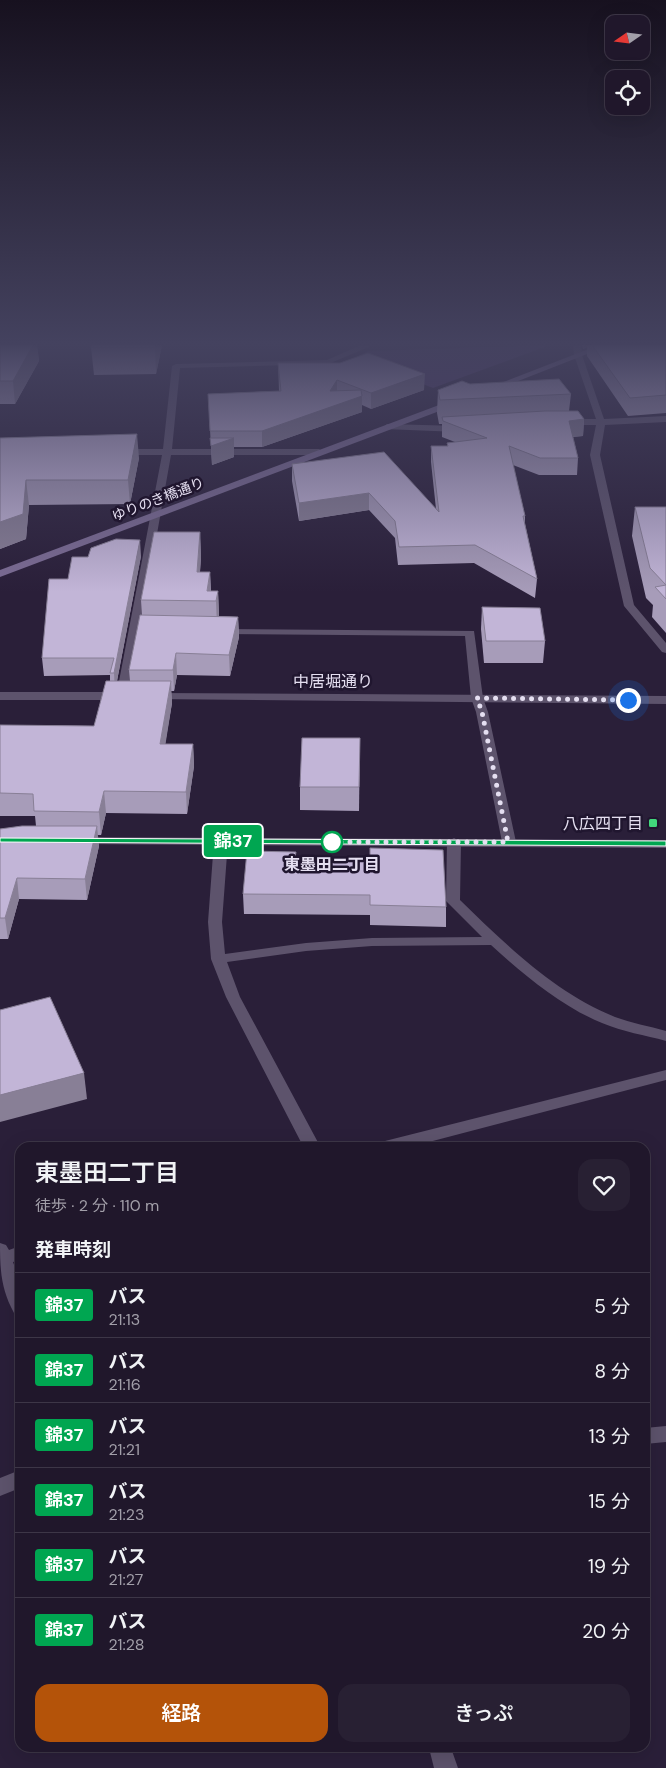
<!DOCTYPE html>
<html lang="ja">
<meta charset="utf-8">
<style>
body{margin:0;font-family:"DM Sans","Noto Sans JP",sans-serif;background:#282033;color:#f1f3f6;height:100vh;display:flex;flex-direction:column;font-size:19px;white-space:nowrap}
*{box-sizing:border-box;margin:0}
p{font-size:16px;color:#a29fa9}
.icon{flex:none;width:28px;height:28px;fill:none;stroke:currentColor;stroke-width:2;stroke-linecap:round;stroke-linejoin:round}
.map{position:relative;flex:1;overflow:hidden}
.panel{position:absolute;left:15px;top:1142px;width:635px;height:610px;display:flex;flex-direction:column;background:#20172b;border-radius:15px;box-shadow:0 5px 20px #0002,0 0 0 1px #3d3647}
.panel>*{flex:none}
.badge{padding:0 10px;border-radius:4px;font-size:18px;line-height:32px}
.needle{width:32px;rotate:256deg}
.buttons{position:absolute;left:605px;top:15px;display:grid;gap:10px}
.buttons a{display:grid;place-items:center;width:45px;height:45px;border-radius:10px;background:#20172b;box-shadow:0 5px 20px #0002,0 0 0 1px #3d3647;font-size:25px}
.you{position:absolute;width:25px;height:25px;margin:-12px;border:4px solid #fff;border-radius:50%;background:#1a73e8;box-shadow:0 0 0 8px #1a73e833}
.map>.badge{position:absolute;translate:-50% -50%;box-shadow:0 0 0 2px #fff}
h2{padding:0 20px;font-size:19px;line-height:45px}
.round{display:grid;place-items:center;flex:none;width:52px;height:52px;border-radius:15px;background:#282033}
.overview{display:flex;align-items:center;justify-content:space-between;height:85px;padding:0 20px}
h1{font-size:24px;font-weight:600;line-height:38px}
.button{display:flex;gap:10px;margin-top:auto;padding:10px 20px}
.button a{flex:1;height:58px;border-radius:15px;background:#b45309;color:#fff;font-size:20px;font-weight:600;line-height:58px;text-align:center}
.button a+a{background:#282033;color:#f1f3f6}
ul{padding:0;list-style:none}
li{display:flex;align-items:center;gap:15px;height:65px;padding:0 20px;border-top:1px solid #3d3647}
li div{flex:1}
li b{display:block;font-size:19px}
li em{font-style:normal}
li .badge{min-width:55px;font-weight:700;text-align:center}
.map>svg:first-child{display:block}
.green{fill:#4b3767}
.lines{fill:none;stroke-linecap:round;stroke-linejoin:round}
.minor{fill:#5d536c;fill-rule:evenodd}
.tertiary{fill:#5d536c;fill-rule:evenodd}
.secondary{fill:#7c6c94;fill-rule:evenodd}
.wall{fill:#a79cb9}
.shaded-wall{fill:#887f96}
.building{fill:#c2b5d7;stroke:#887f96}
.line{fill:#00a651;stroke:#fff}
.walk{stroke:#e5dff1;stroke-width:5;stroke-dasharray:0 9}
.poi-dot{fill:#42d77c;stroke:#20162f;stroke-width:2}
.stop-dot{fill:#fff;stroke:#00a651;stroke-width:2.5}
.labels{text-anchor:middle;dominant-baseline:central;stroke-width:5;stroke-linejoin:round;paint-order:stroke}
.far-street-label{font-size:14px;fill:#e5dff1;stroke:#20162f}
.street-label{font-size:16px;fill:#e5dff1;stroke:#20162f}
.poi-label{font-size:16px;fill:#e5dff1;stroke:#20162f;text-anchor:end}
.stop-label{font-size:16px;font-weight:bold;fill:#e5dff1;stroke:#20162f}
</style>
<div class="map">
<svg width="666" height="1768" viewBox="0 0 666 1768">
<rect width="100%" height="100%" fill="#2a1f39"/>
<polygon class="green" points="550,345 433,388 355,358 368,351"/>
<g class="lines">
<g class="minor">
<polygon points="361,345 369,345 369,347 328,364 180,368 172,449 319,449 324,452 319,455 171,455 128,697 126,699 118,699 116,697 162,455 120,455 115,452 120,449 163,449 172,366 176,364 327,360"/>
<polygon points="573,345 581,345 582,355 604,419 666,416 666,422 605,425 600,455 634,605 666,643 666,653 662,652 624,606 590,455 596,425 567,425 563,422 567,419 596,419 574,355"/>
<polygon points="387,424 459,426 463,429 459,432 384,429 383,427"/>
<polygon points="220,629 474,631 483,698 488,712 516,842 514,845 509,846 502,842 476,712 471,698 465,636 216,634 214,632 216,630"/>
<path d="M221,837L228,841L222,922L225,954L306,943L372,938L482,937L446,901L447,842L454,838L461,842L460,900C505,944 555,993 615,1017C631,1023 649,1026 666,1031V1041C645,1035 623,1032 602,1023C561,1006 524,975 491,945L372,946L306,951L227,962L240,997L321,1148H304L226,997L211,959L208,922L214,841Z"/>
<polygon points="666,1070 666,1080 406,1148 373,1148 375,1144 381,1142"/>
<path d="M0,1243L6,1245L9,1250L20,1246V1260L13,1262L20,1282V1315L14,1313C1,1289 0,1270 0,1243Z"/>
<polygon points="666,1426 666,1442 645,1444 645,1428"/>
<polygon points="20,1470 20,1488 0,1496 0,1478"/>
<polygon points="429,1748 451,1748 458,1768 434,1768"/>
</g>
<g class="tertiary">
<polygon points="0,692 120,692 126,696 120,700 0,700"/>
<polygon points="154,693 666,696 666,704 150,699 148,697"/>
<polygon points="81,837 666,840 666,848 76,844 74,841"/>
</g>
<g class="secondary">
<polygon points="599,345 610,345 495,390 488,388"/>
<polygon points="455,399 459,402 458,404 0,577 0,570"/>
</g>
</g>
<g class="wall">
<polygon points="0,345 37,345 39,361 15,404 0,404"/>
<polygon points="162,345 156,374 94,375 91,347"/>
<polygon points="582,345 666,345 666,413 628,416 587,356 587,347 583,349"/>
<polygon points="278,363 424,390 371,409 362,405 362,412 262,447 234,447 234,457 212,465 208,394 279,391"/>
<polygon points="470,384 571,394 569,411 584,419 583,436 573,437 578,458 577,475 539,475 513,465 525,516 525,524 537,579 535,598 474,563 398,565 395,538 369,510 299,521 292,481 292,464 436,509 431,462 431,446 447,446 447,443 455,442 442,437 442,424 439,424 437,413 438,390"/>
<polygon points="0,438 139,458 130,504 29,505 26,539 0,549"/>
<polygon points="635,507 666,507 666,633 652,617 653,605 646,598 632,536"/>
<polygon points="200,532 201,557 200,572 210,572 211,591 218,591 219,616 238,617 239,637 230,676 177,675 174,691 171,691 172,703 165,744 193,744 194,766 187,814 106,813 101,835 97,835 99,846 87,900 19,899 8,939 0,939 0,829 36,826 35,816 0,816 0,725 94,726 110,681 110,675 44,676 42,658 68,579 141,556 117,681 130,681 129,670 142,615 141,600"/>
<polygon points="482,607 545,641 543,663 484,663 481,629"/>
<polygon points="360,738 359,811 300,810 300,787"/>
<polygon points="296,858 446,907 446,927 370,925 370,915 244,914 243,894"/>
</g>
<g class="shaded-wall">
<polygon points="33,345 37,345 39,361 15,404 13,381"/>
<polygon points="155,345 162,345 156,374 155,347"/>
<polygon points="584,345 588,345 587,347 583,349"/>
<polygon points="425,374 424,390 371,409 371,393"/>
<polygon points="337,380 337,395 330,391"/>
<polygon points="362,396 362,412 262,447 262,431"/>
<polygon points="584,419 583,436 567,437 569,421"/>
<polygon points="137,434 139,458 130,504 128,480"/>
<polygon points="234,438 234,457 212,465 211,446"/>
<polygon points="26,480 29,505 26,539 0,549 0,522"/>
<polygon points="369,493 369,510 299,521 299,503"/>
<polygon points="200,532 201,557 198,597 197,572"/>
<polygon points="140,540 141,556 115,691 114,673"/>
<polygon points="210,572 211,597 207,591"/>
<polygon points="218,591 219,617 217,627 216,601"/>
<polygon points="238,617 239,637 230,676 229,655"/>
<polygon points="176,653 177,675 174,691 173,670"/>
<polygon points="171,681 172,703 162,766 160,744"/>
<polygon points="193,744 194,766 187,814 186,792"/>
<polygon points="104,791 106,813 101,835 99,812"/>
<polygon points="97,826 99,846 87,900 85,879"/>
<polygon points="17,878 19,899 8,939 5,918"/>
<polygon points="84,1073 87,1099 0,1122 0,1095"/>
</g>
<g class="building">
<polygon points="0,345 33,345 13,381 0,381"/>
<rect x="91" y="345" width="64" height="2"/>
<polygon points="592,345 666,345 666,395 630,398"/>
<polygon points="368,353 425,374 371,393 337,380 330,391 361,390 362,396 262,431 210,431 208,394 281,391 278,363 340,363"/>
<polygon points="559,379 571,394 440,400 438,390 462,381 470,384"/>
<polygon points="545,411 578,411 584,419 569,421 578,458 540,458 509,446 525,516 523,516 537,579 475,545 399,547 395,521 369,493 299,503 292,464 384,452 439,512 431,446 448,446 447,443 487,438 443,421 442,417"/>
<polygon points="137,434 128,480 26,480 23,514 0,522 0,438"/>
<polygon points="210,438 234,438 211,446"/>
<polygon points="635,507 666,507 666,585 650,568"/>
<polygon points="154,532 200,532 197,572 210,572 207,591 218,591 216,601 141,600"/>
<polygon points="116,539 140,540 114,673 110,673 114,658 42,658 49,579 68,579 72,557 88,557 91,548"/>
<polygon points="666,585 666,599 655,587"/>
<polygon points="482,607 540,608 545,641 486,641"/>
<polygon points="140,615 238,617 229,655 176,653 173,670 129,670"/>
<polygon points="106,681 171,681 160,744 193,744 186,792 104,791 99,812 34,811 33,794 0,793 0,725 94,726"/>
<polygon points="302,738 360,738 359,787 300,787"/>
<polygon points="22,826 97,826 85,879 17,878 5,918 0,918 0,829"/>
<polygon points="370,848 443,850 446,907 370,905 370,895 243,894 247,851 296,852 295,858 370,859"/>
<polygon points="50,997 84,1073 0,1095 0,1010"/>
</g>
<linearGradient id="sky" x2="0" y2="1"><stop stop-color="#17111f"/><stop offset="0.58" stop-color="#44425f"/><stop offset="1" stop-color="#44425f" stop-opacity="0"/></linearGradient>
<rect width="666" height="592" fill="url(#sky)"/>
<polygon class="line" points="0,838 666,841 666,846 0,842"/>
<g class="lines">
<polyline class="walk" points="332,842 508,842 482,712 477,698 628,700"/>
</g>
<rect class="poi-dot" x="648" y="818" width="10" height="10" rx="2.5"/>
<circle class="stop-dot" cx="332" cy="842" r="10"/>
<g class="labels">
<g class="far-street-label">
<text transform="translate(158 499) rotate(-21)">ゆりのき橋通り</text>
</g>
<g class="street-label">
<text x="333" y="681">中居堀通り</text>
</g>
<g class="poi-label">
<text x="643" y="823">八広四丁目</text>
</g>
<g class="stop-label">
<text x="332" y="864">東墨田二丁目</text>
</g>
</g>
</svg>
<div class="buttons">
<a><svg class="needle" viewBox="-14 -14 28 28"><path d="M0-13l5 13h-10z" fill="#e53935"/><path d="M0 13l5-13h-10z" fill="#a29fa9"/></svg></a>
<a><svg class="icon" aria-label="locate" viewBox="0 0 24 24"><circle cx="12" cy="12" r="6"/><path d="M12 2v4M12 18v4M2 12h4M18 12h4"/></svg></a>
</div>
<div class="you" style="left:628px;top:700px"></div>
<b class="badge" style="left:233px;top:841px;background:#00a651;color:#fff">錦37</b>
<section class="panel">
<div class="overview"><div><h1>東墨田二丁目</h1><p>徒歩 · 2 分 · 110 m</p></div><a class="round"><svg class="icon" aria-label="heart" viewBox="0 0 24 24"><path d="M12 20l-8-8c-3-5 5-10 8-4 3-6 11-1 8 4z"/></svg></a></div>
<h2>発車時刻</h2>
<ul>
<li><span class="badge" style="background:#00a651;color:#fff">錦37</span><div><b>バス</b><p>21:13</p></div><em>5 分</em></li>
<li><span class="badge" style="background:#00a651;color:#fff">錦37</span><div><b>バス</b><p>21:16</p></div><em>8 分</em></li>
<li><span class="badge" style="background:#00a651;color:#fff">錦37</span><div><b>バス</b><p>21:21</p></div><em>13 分</em></li>
<li><span class="badge" style="background:#00a651;color:#fff">錦37</span><div><b>バス</b><p>21:23</p></div><em>15 分</em></li>
<li><span class="badge" style="background:#00a651;color:#fff">錦37</span><div><b>バス</b><p>21:27</p></div><em>19 分</em></li>
<li><span class="badge" style="background:#00a651;color:#fff">錦37</span><div><b>バス</b><p>21:28</p></div><em>20 分</em></li>
</ul>
<div class="button"><a>経路</a><a>きっぷ</a></div>
</section>
</div>
